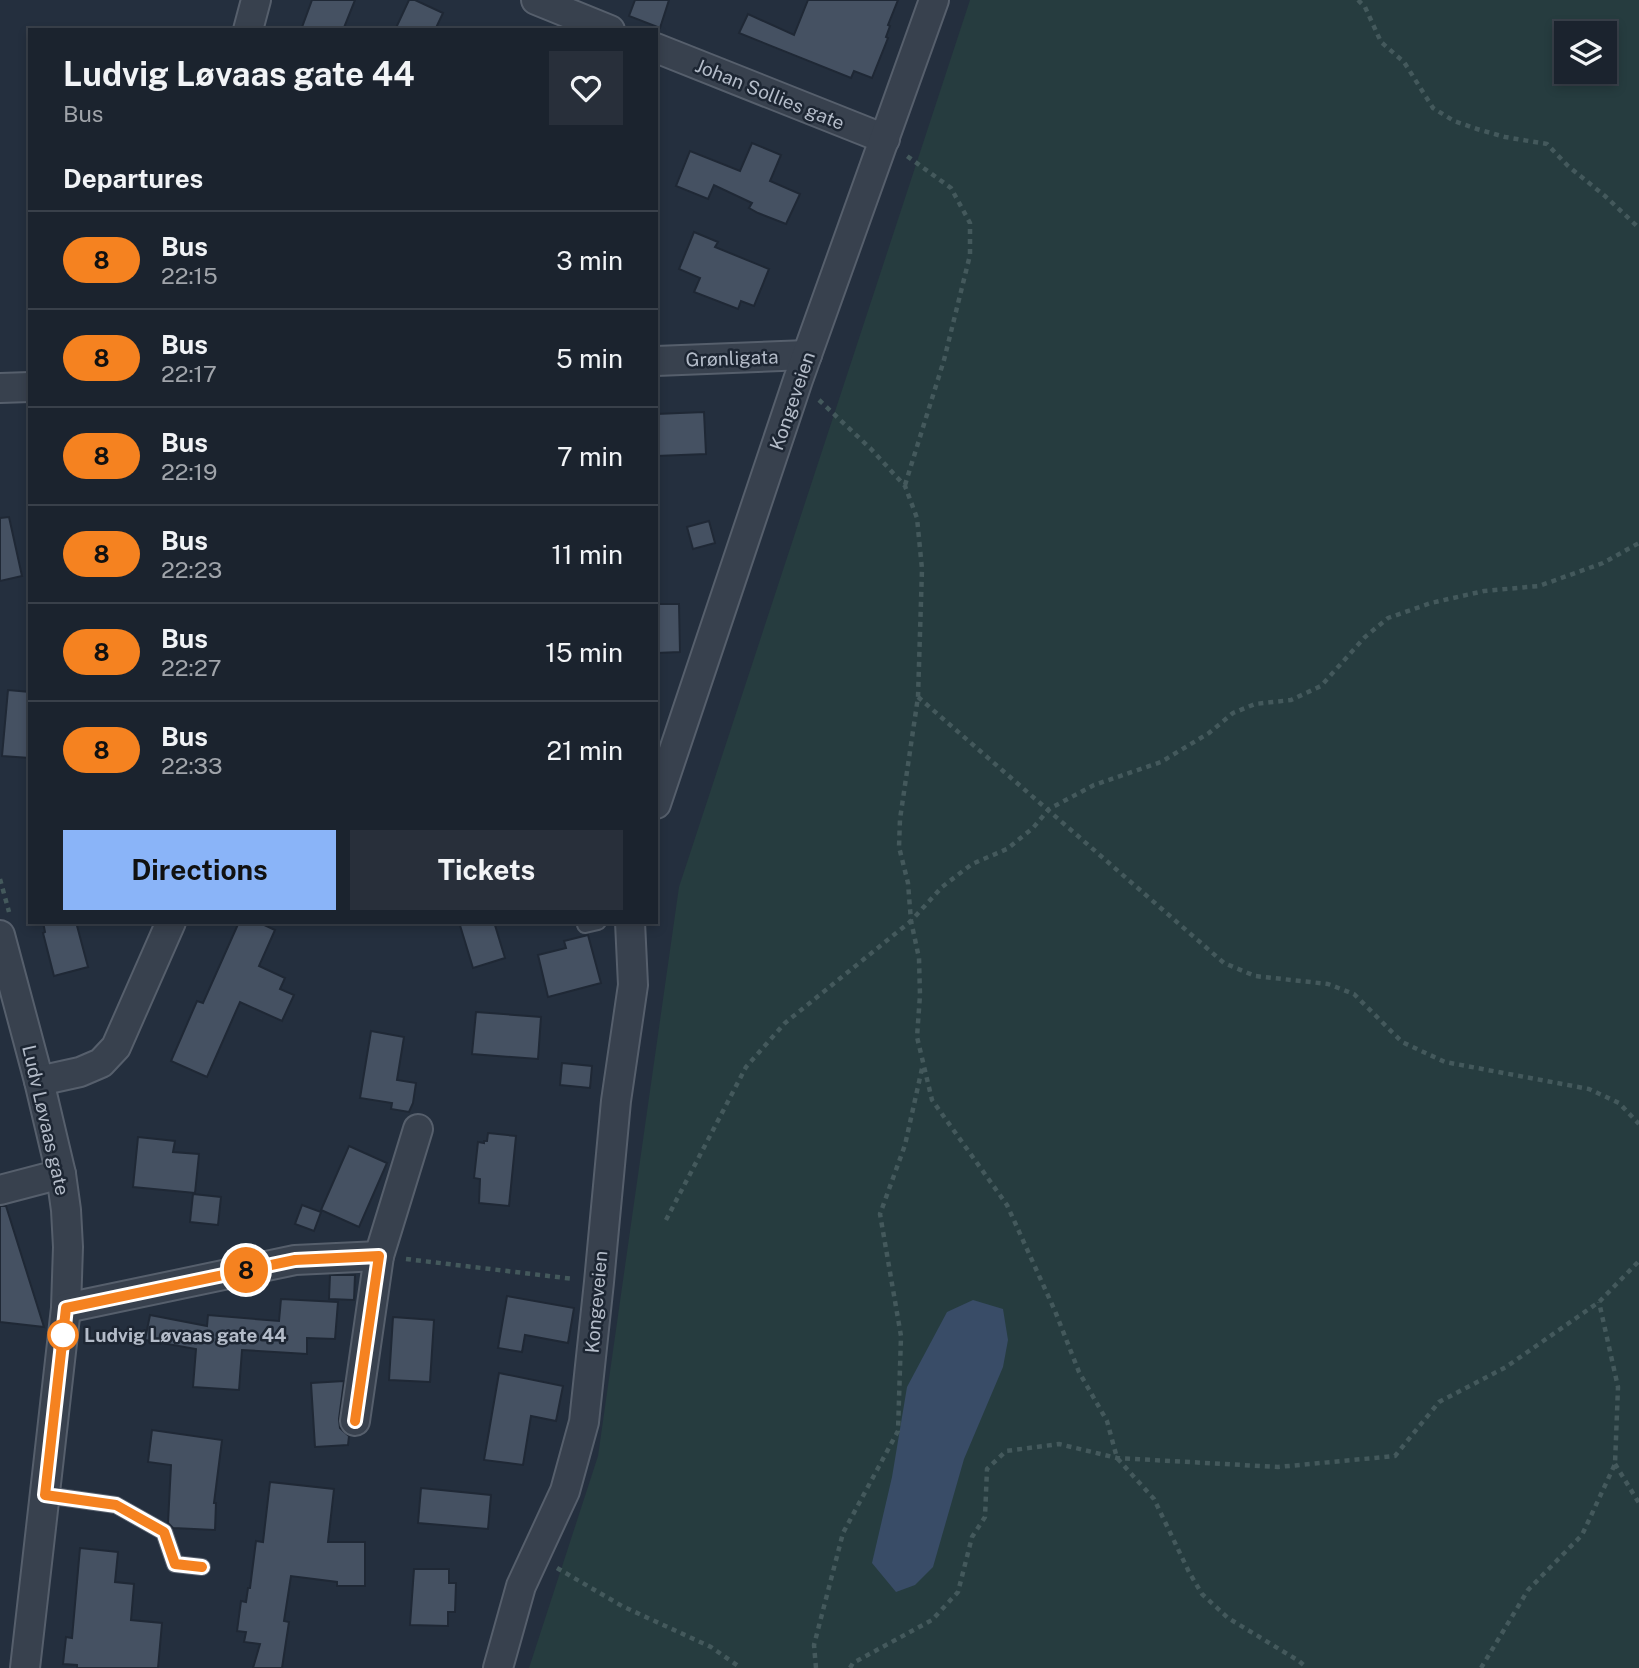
<!DOCTYPE html>
<meta charset="utf-8">
<style>
body{margin:0;font-family:"Public Sans",sans-serif;background:#282f3a;color:#f1f3f6;height:100vh;display:flex;flex-direction:column;font-size:26px;white-space:nowrap}
*{box-sizing:border-box;margin:0}
p{font-size:23px;color:#a0a4aa}
.icon{flex:none;width:38px;height:38px;fill:none;stroke:currentColor;stroke-width:2;stroke-linecap:round;stroke-linejoin:round}
.map{position:relative;flex:1;overflow:hidden}
.details{position:absolute;left:28px;top:28px;width:630px;height:896px;display:flex;flex-direction:column;background:#1b232e;border-radius:0px;box-shadow:0 4px 10px #0003,0 0 0 2px #39404a}
.details>*{flex:none}
.badge{padding:0 14px;border-radius:23px;font-size:24px;line-height:46px}
.tools{position:absolute;left:1554px;top:21px;display:grid;gap:14px}
.tools a{display:grid;place-items:center;width:63px;height:63px;border-radius:0px;background:#1b232e;box-shadow:0 4px 10px #0003,0 0 0 2px #39404a;font-size:35px}
.map>.badge{position:absolute;translate:-50% -50%;box-shadow:0 0 0 4px #fff}
h2{padding:0 35px;font-size:26px;line-height:63px}
.round{display:grid;place-items:center;flex:none;width:74px;height:74px;border-radius:0px;background:#282f3a}
.overview{display:flex;align-items:center;justify-content:space-between;height:119px;padding:0 35px}
h1{font-size:33px;font-weight:700;line-height:52px}
.primary-button{display:flex;gap:14px;margin-top:auto;padding:14px 35px}
.primary-button a{flex:1;height:80px;border-radius:0px;background:#8ab4f8;color:#111;font-size:28px;font-weight:700;line-height:80px;text-align:center}
.primary-button a+a{background:#282f3a;color:#f1f3f6}
ul{padding:0;list-style:none}
li{display:flex;align-items:center;gap:21px;height:98px;padding:0 35px;border-top:2px solid #39404a}
li div{flex:1}
li b{display:block;font-size:26px}
li em{font-style:normal}
li .badge{min-width:77px;font-weight:700;text-align:center}
.map>svg:first-child{display:block}
.green{fill:#263c3f;fill-rule:evenodd}
.water{fill:#394c67}
.building{fill:#455162;stroke:#1f2835;stroke-width:2}
.lines{fill:none;stroke-linecap:round;stroke-linejoin:round}
.lane-casing{stroke:#565f6c;stroke-width:18}
.street-casing{stroke:#565f6c;stroke-width:32}
.path{stroke:#44595c;stroke-width:4.5;stroke-dasharray:5 5;stroke-linecap:butt}
.lane{stroke:#38414e;stroke-width:14}
.street{stroke:#38414e;stroke-width:28}
.line-casing{stroke:#fff;stroke-width:16}
.line{stroke:#f58220;stroke-width:10}
.stop-dot{fill:#fff;stroke:#f58220;stroke-width:3.5}
.labels{text-anchor:middle;dominant-baseline:central;stroke-width:5;stroke-linejoin:round;paint-order:stroke}
.street-label{font-size:19px;fill:#b4bcc9;stroke:#1d2633}
.stop-label{font-size:19px;font-weight:bold;fill:#b4bcc9;stroke:#1d2633;text-anchor:start}
</style>
<div class="map">
<svg width="1639" height="1668" viewBox="0 0 1639 1668">
<rect width="100%" height="100%" fill="#242f3e"/>
<path class="green" d="M970,0H1639V1668H529L598,1456L679,887ZM1566,33H1605V72H1566Z"/>
<polygon class="water" points="973,1300 1003,1309 1008,1340 1003,1367 964,1459 933,1567 915,1585 896,1592 872,1563 892,1477 907,1387 947,1312"/>
<g class="building">
<polygon points="312,0 355,0 343,30 301,30"/>
<polygon points="409,0 415,0 443,13 435,30 395,30"/>
<polygon points="635,0 669,0 660,28 629,16"/>
<polygon points="808,0 898,0 888,25 890,26 886,37 888,38 872,78 854,71 851,78 739,33 748,14 794,35"/>
<polygon points="752,143 781,155 770,181 800,194 786,224 758,213 749,208 752,203 714,185 708,199 676,186 690,151 740,171"/>
<polygon points="694,232 718,242 715,247 769,269 754,306 741,301 738,309 694,292 700,278 679,269"/>
<polygon points="704,412 706,454 656,456 656,414"/>
<polygon points="9,517 22,576 0,581 0,518"/>
<polygon points="709,521 715,543 693,549 687,527"/>
<polygon points="656,604 679,604 680,652 656,653"/>
<polygon points="8,690 30,692 30,758 2,756"/>
<polygon points="43,922 76,922 88,967 54,976 43,933 45,932"/>
<polygon points="239,922 258,922 275,930 259,966 285,978 280,989 294,995 282,1021 240,1002 207,1077 171,1061 197,1001 203,1003"/>
<polygon points="459,922 494,922 505,958 473,968"/>
<polygon points="588,935 601,983 548,997 538,955 566,948 564,941"/>
<polygon points="476,1012 541,1017 538,1059 472,1054"/>
<polygon points="371,1031 404,1037 397,1080 416,1083 413,1103 409,1112 391,1109 392,1103 360,1098"/>
<polygon points="562,1063 592,1066 590,1088 560,1085"/>
<polygon points="488,1133 516,1136 509,1206 479,1203 480,1179 474,1178 478,1142 484,1143 484,1141 487,1141"/>
<polygon points="138,1137 175,1141 173,1152 199,1154 195,1193 133,1187"/>
<polygon points="349,1146 387,1163 359,1227 321,1210"/>
<polygon points="193,1194 221,1197 218,1225 190,1222"/>
<polygon points="302,1205 321,1212 314,1231 295,1224"/>
<polygon points="0,1206 6,1206 44,1327 0,1322"/>
<polygon points="330,1275 355,1275 354,1300 329,1299"/>
<polygon points="507,1296 574,1308 568,1343 525,1335 522,1352 498,1348"/>
<polygon points="281,1299 338,1302 335,1339 307,1338 307,1354 242,1350 239,1390 193,1387 196,1349 145,1340 150,1315 207,1326 208,1315 279,1321"/>
<polygon points="393,1317 434,1320 430,1382 389,1380"/>
<polygon points="499,1373 563,1386 556,1421 531,1416 523,1465 484,1460"/>
<polygon points="344,1381 339,1419 340,1428 349,1436 348,1445 315,1447 311,1383"/>
<polygon points="152,1430 222,1440 214,1503 216,1503 215,1530 173,1528 168,1523 171,1465 148,1462"/>
<polygon points="270,1482 334,1489 328,1542 365,1542 365,1586 337,1586 337,1582 291,1576 284,1621 289,1622 282,1668 253,1668 260,1644 244,1642 246,1632 237,1631 241,1601 246,1602 248,1588 250,1588 256,1541 263,1542"/>
<polygon points="421,1488 491,1495 488,1529 418,1523"/>
<polygon points="80,1548 118,1552 115,1582 134,1584 131,1620 162,1623 158,1668 77,1668 77,1665 63,1664 66,1637 72,1638"/>
<polygon points="414,1569 449,1569 449,1583 456,1583 455,1612 448,1612 448,1626 410,1625"/>
</g>
<g class="lines">
<defs>
<g id="lane">
<polyline points="585,925 598,922"/>
<polyline points="45,1495 116,1505 164,1532 175,1564 202,1567"/>
</g>
<g id="street">
<polyline points="536,0 610,30"/>
<polyline points="248,30 256,0"/>
<polyline points="656,48 885,139"/>
<polyline points="656,361 807,355"/>
<polyline points="0,388 30,387"/>
<polyline points="656,804 798,380 934,0"/>
<polyline points="0,935 39,1081 61,1174 66,1210 68,1247 66,1308 25,1668"/>
<polyline points="39,1081 80,1072 101,1063 116,1047 171,922"/>
<polyline points="0,1190 61,1174"/>
<polyline points="66,1308 295,1260 379,1256"/>
<polyline points="355,1421 379,1256 418,1129"/>
<polyline points="498,1668 521,1586 565,1491 584,1422 599,1282 616,1101 633,985 630,922"/>
</g>
</defs>
<use href="#lane" class="lane-casing"/>
<use href="#street" class="street-casing"/>
<g class="path">
<polyline points="1358,0 1365,7 1381,42 1404,62 1433,108 1454,121 1477,129 1505,137 1547,144 1568,166 1605,196 1639,228"/>
<polyline points="819,400 871,449 905,486 917,518 922,569 918,697 900,819 899,847 908,883 911,921 919,958 920,995 917,1037 932,1100 1007,1205 1055,1311 1079,1372 1107,1421 1117,1458 1154,1499 1189,1572 1202,1594 1228,1618 1299,1661 1307,1668"/>
<polyline points="905,485 944,360 970,255 970,223 951,188 907,156"/>
<polyline points="918,697 1224,963 1255,976 1328,984 1354,994 1402,1042 1445,1062 1589,1089 1619,1103 1639,1124"/>
<polyline points="0,879 9,912"/>
<polyline points="666,1220 746,1067 785,1023 911,921 942,887 972,864 1007,849 1033,828 1049,809 1094,785 1161,762 1209,733 1233,713 1255,704 1291,700 1321,686 1365,637 1388,618 1431,603 1484,591 1539,586 1603,563 1639,543"/>
<polyline points="406,1259 574,1279"/>
<polyline points="1615,1464 1639,1503"/>
<polyline points="557,1568 622,1606 711,1647 741,1668"/>
<polyline points="816,1668 814,1645 843,1533 898,1431 901,1336 880,1214 905,1145 923,1064"/>
<polyline points="850,1668 853,1663 932,1620 958,1592 972,1537 985,1517 987,1469 1006,1451 1059,1444 1117,1458 1278,1467 1395,1456 1439,1402 1506,1367 1599,1302 1639,1261"/>
<polyline points="1481,1668 1528,1590 1582,1535 1615,1464 1618,1387 1599,1302"/>
</g>
<use href="#lane" class="lane"/>
<use href="#street" class="street"/>
</g>
<g class="lines">
<defs>
<polyline id="line" points="202,1567 175,1564 164,1532 116,1505 45,1495 66,1308 295,1260 379,1256 355,1421"/>
</defs>
<use href="#line" class="line-casing"/>
<use href="#line" class="line"/>
</g>
<circle class="stop-dot" cx="63" cy="1335" r="14"/>
<g class="labels">
<g class="street-label">
<text transform="translate(770 94) rotate(22)">Johan Sollies gate</text>
<text transform="translate(732 358) rotate(-2)">Grønligata</text>
<text transform="translate(792 401) rotate(-71)">Kongeveien</text>
<text transform="translate(46 1120) rotate(77)">Ludv Løvaas gate</text>
<text transform="translate(596 1302) rotate(-85)">Kongeveien</text>
</g>
<g class="stop-label">
<text x="84" y="1335">Ludvig Løvaas gate 44</text>
</g>
</g>
</svg>
<div class="tools">
<a><svg class="icon" aria-label="layers" viewBox="0 0 24 24"><path d="M12 4l9 5-9 5-9-5zM3 14l9 5 9-5"/></svg></a>
</div>
<b class="badge" style="left:246px;top:1270px;background:#f58220;color:#111">8</b>
<section class="details">
<div class="overview"><div><h1>Ludvig Løvaas gate 44</h1><p>Bus</p></div><a class="round"><svg class="icon" aria-label="heart" viewBox="0 0 24 24"><path d="M12 20l-8-8c-3-5 5-10 8-4 3-6 11-1 8 4z"/></svg></a></div>
<h2>Departures</h2>
<ul>
<li><span class="badge" style="background:#f58220;color:#111">8</span><div><b>Bus</b><p>22:15</p></div><em>3 min</em></li>
<li><span class="badge" style="background:#f58220;color:#111">8</span><div><b>Bus</b><p>22:17</p></div><em>5 min</em></li>
<li><span class="badge" style="background:#f58220;color:#111">8</span><div><b>Bus</b><p>22:19</p></div><em>7 min</em></li>
<li><span class="badge" style="background:#f58220;color:#111">8</span><div><b>Bus</b><p>22:23</p></div><em>11 min</em></li>
<li><span class="badge" style="background:#f58220;color:#111">8</span><div><b>Bus</b><p>22:27</p></div><em>15 min</em></li>
<li><span class="badge" style="background:#f58220;color:#111">8</span><div><b>Bus</b><p>22:33</p></div><em>21 min</em></li>
</ul>
<div class="primary-button"><a>Directions</a><a>Tickets</a></div>
</section>
</div>
